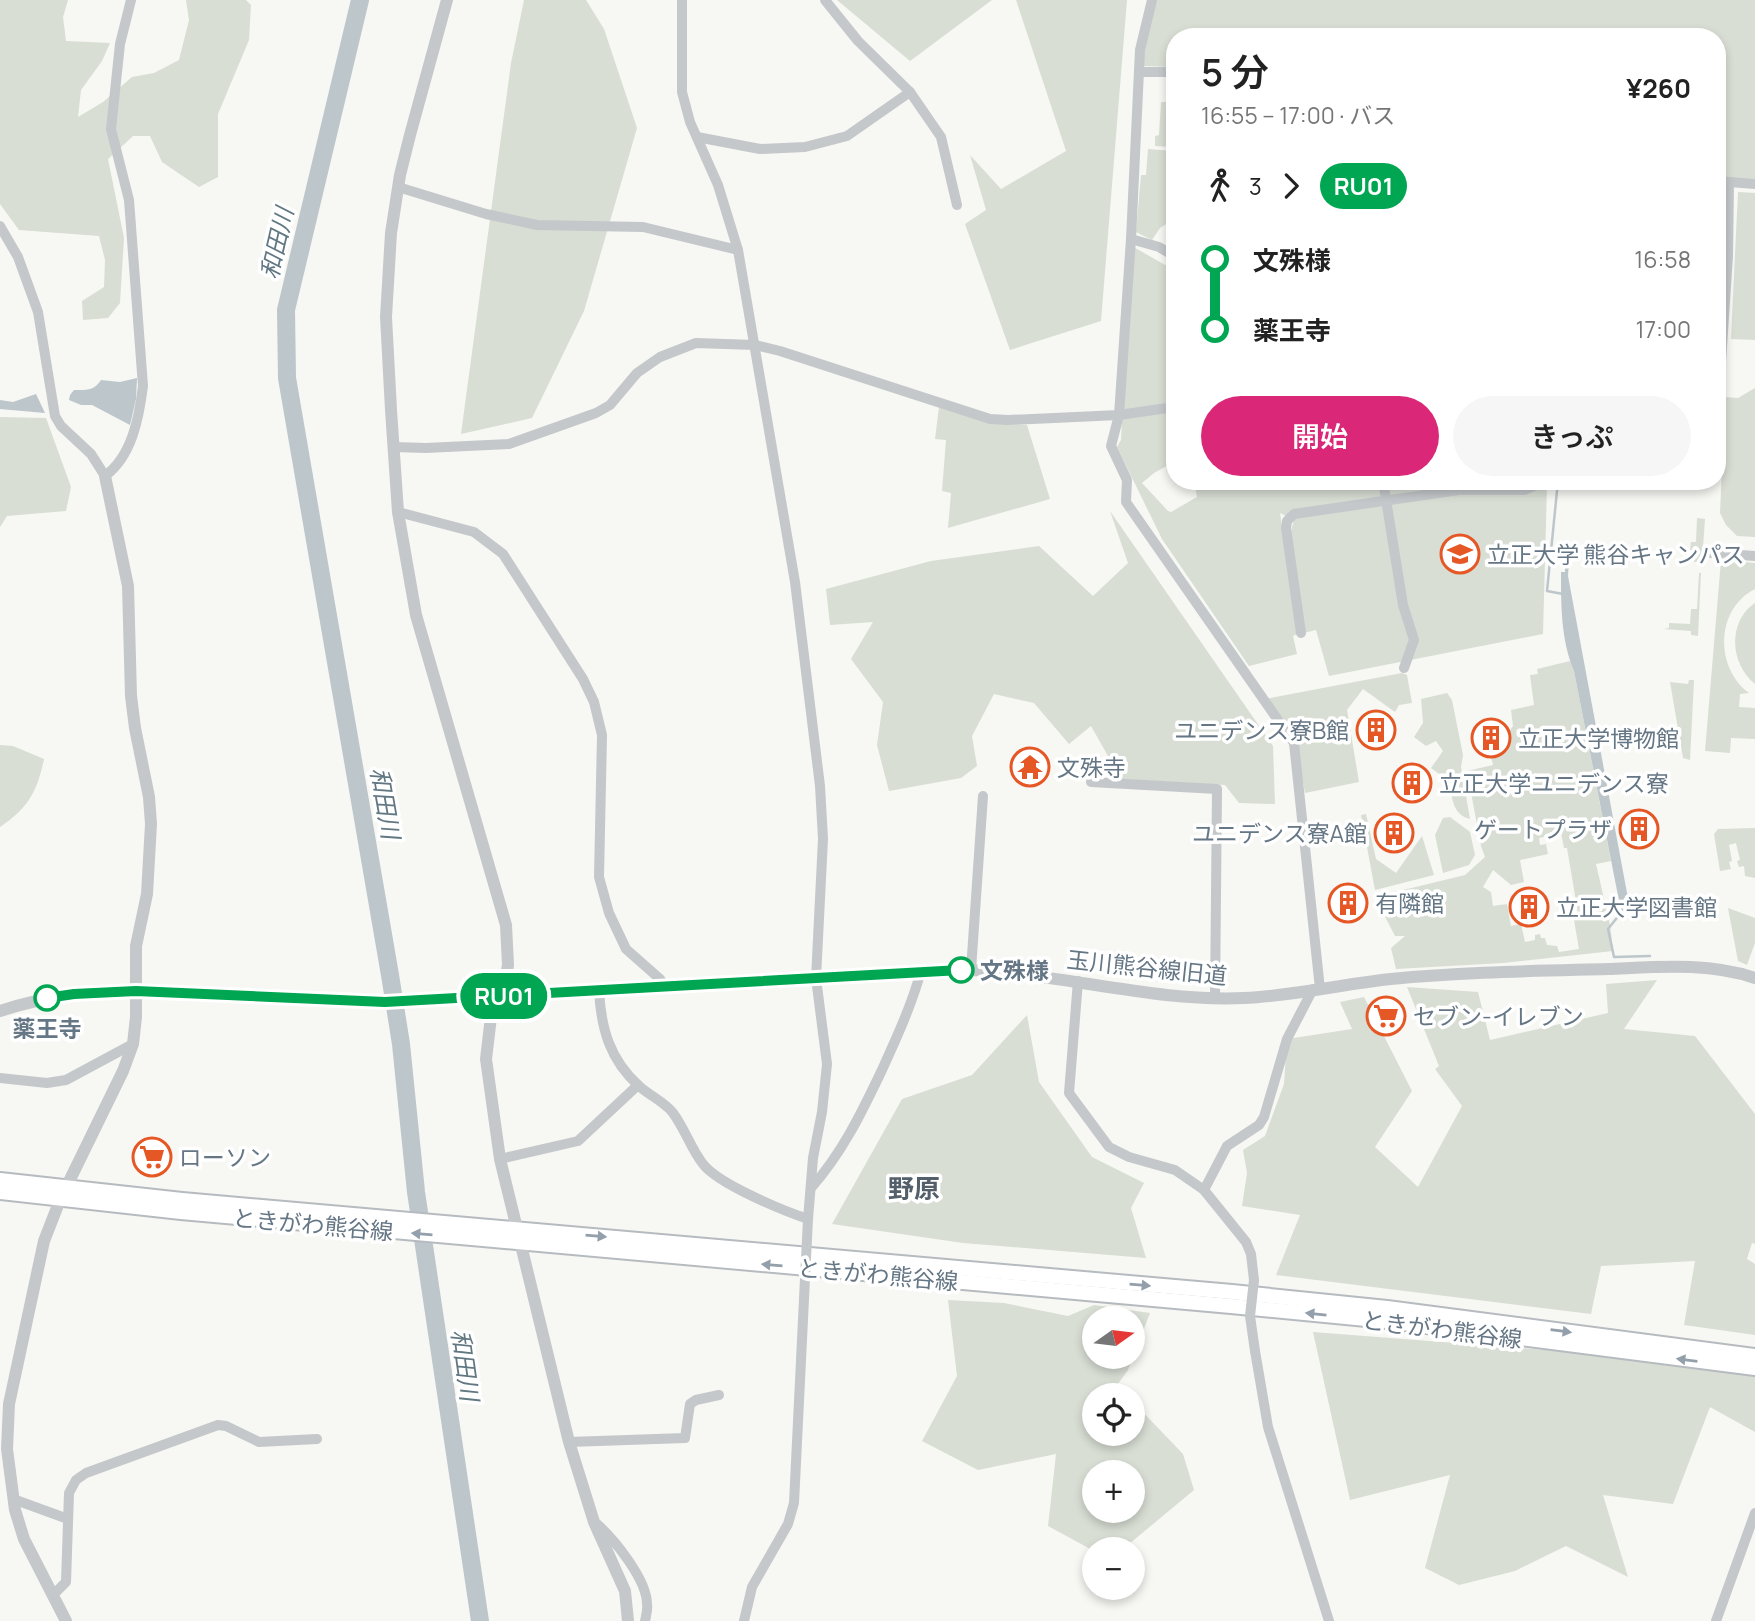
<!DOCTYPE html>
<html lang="ja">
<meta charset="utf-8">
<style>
body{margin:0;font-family:Manrope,"Noto Sans JP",sans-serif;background:#f6f6f6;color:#222;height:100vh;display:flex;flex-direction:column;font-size:26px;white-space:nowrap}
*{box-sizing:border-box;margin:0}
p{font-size:23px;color:#767676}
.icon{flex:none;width:38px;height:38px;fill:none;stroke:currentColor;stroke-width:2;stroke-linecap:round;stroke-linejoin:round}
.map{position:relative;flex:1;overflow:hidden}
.drawer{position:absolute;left:1166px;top:28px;width:560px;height:462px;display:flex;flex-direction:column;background:#fff;border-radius:28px;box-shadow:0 4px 10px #0003}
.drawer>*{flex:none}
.badge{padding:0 14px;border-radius:23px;font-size:24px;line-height:46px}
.needle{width:46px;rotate:76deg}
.buttons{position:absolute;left:1082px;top:1306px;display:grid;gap:14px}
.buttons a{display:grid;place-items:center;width:63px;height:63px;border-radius:50%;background:#fff;box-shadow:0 4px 10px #0003;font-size:35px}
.map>.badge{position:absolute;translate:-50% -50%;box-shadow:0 0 0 4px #fff}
.legs{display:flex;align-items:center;gap:10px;height:77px;padding:0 35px;font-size:23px}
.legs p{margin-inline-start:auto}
.headline{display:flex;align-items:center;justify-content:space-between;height:119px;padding:0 35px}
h1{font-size:38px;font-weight:600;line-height:52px}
.primary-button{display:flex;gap:14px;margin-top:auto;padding:14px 35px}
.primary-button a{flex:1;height:80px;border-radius:42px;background:#db2777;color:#fff;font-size:28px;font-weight:600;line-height:80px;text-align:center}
.primary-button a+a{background:#f6f6f6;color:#222}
ul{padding:0 35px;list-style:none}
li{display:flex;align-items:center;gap:24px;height:70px;font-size:26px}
li i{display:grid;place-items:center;width:10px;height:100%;margin:0 9px;background:currentColor}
li i::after{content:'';width:18px;height:18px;margin:-9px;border:5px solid;border-radius:50%;background:#fff}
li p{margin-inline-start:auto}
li:first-child i{background:linear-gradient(#0000 50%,currentColor 0)}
li:last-child i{background:linear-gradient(currentColor 50%,#0000 0)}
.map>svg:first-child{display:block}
.green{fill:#d8ded4;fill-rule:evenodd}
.water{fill:#bcc6cb}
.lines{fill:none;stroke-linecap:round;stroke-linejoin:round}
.stream{stroke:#bcc6cb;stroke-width:2.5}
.river{stroke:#bcc6cb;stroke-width:18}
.secondary-casing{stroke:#b6bbc0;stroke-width:18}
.minor{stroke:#c4c8cb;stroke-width:10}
.tertiary{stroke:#c4c8cb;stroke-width:12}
.secondary{stroke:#fff;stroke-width:14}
.minor-bridge{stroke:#c4c8cb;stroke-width:10}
.oneway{fill:#939faa}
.line-1-casing{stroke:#fff;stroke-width:16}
.line-1{stroke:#00a651;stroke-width:10}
.stop-1-dot{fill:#fff;stroke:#00a651;stroke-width:3.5}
.labels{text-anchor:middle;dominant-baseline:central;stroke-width:7;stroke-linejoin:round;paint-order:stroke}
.poi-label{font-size:23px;fill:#657685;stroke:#fff;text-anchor:start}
.street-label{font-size:23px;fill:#657685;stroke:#fff}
.stop-label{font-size:23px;font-weight:bold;fill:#657685;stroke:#fff;text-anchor:start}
.water-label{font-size:24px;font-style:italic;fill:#617781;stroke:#fff}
.quarter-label{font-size:26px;font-weight:bold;fill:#535f6a;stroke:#fff}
</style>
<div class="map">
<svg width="1755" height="1621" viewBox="0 0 1755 1621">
<rect width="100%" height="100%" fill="#f7f7f3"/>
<g class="green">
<polygon points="0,0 68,0 63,17 66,41 110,43 102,61 81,90 78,117 103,102 132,77 154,73 179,60 189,20 186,0 246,0 251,5 249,40 218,114 218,177 199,187 162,162 150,136 133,136 108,159 124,238 120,303 108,318 83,320 82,301 104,287 105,260 99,236 19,230 0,204"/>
<polygon points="524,0 586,0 604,29 637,128 584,311 532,418 461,434 511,63"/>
<polygon points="837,0 992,0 910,61"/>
<polygon points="1016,0 1127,0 1101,321 1010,350 965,224 986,210 970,155 1001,189 1066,151"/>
<polygon points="1154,0 1755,0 1755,181 1717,178 1717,37 1174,37 1174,67 1142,66 1142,49"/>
<polygon points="1161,102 1167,102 1166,114 1174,115 1171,147 1155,146 1155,136 1159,135"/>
<polygon points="1148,149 1174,151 1174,219 1160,228 1152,240 1136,232 1141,175 1146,175"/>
<polygon points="1738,192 1755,193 1755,340 1731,339"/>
<polygon points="1130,245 1174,270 1174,462 1154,473 1142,483 1168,511 1171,512 1197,497 1194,481 1504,481 1506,488 1547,486 1543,634 1329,676 1316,630 1304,633 1290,535 1294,520 1280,513 1297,634 1293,636 1297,654 1249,666 1162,539 1117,447 1121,440"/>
<polygon points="1755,388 1755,537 1737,536 1726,525 1720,513 1725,397 1738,398"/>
<polygon points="939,407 987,423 1027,425 1050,499 948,528 951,493 942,491 946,440 935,439"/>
<polygon points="0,417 46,418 71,487 66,511 7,516 0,527"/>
<polygon points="1110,511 1273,746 1275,804 1239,803 1225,785 1121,779 1091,726 1069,744 1034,703 994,694 972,736 977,766 961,778 889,791 877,745 883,702 851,659 873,622 830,625 826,589 931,561 1039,546 1093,596 1128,563"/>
<polygon points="1697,518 1705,519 1702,562 1694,562 1694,551 1690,550 1691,542 1696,542"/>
<path d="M1721,560L1755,563V589C1715,609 1715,668 1749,693L1740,694L1739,707L1755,708V739L1731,738L1730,753L1705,751Z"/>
<polygon points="1699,573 1701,573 1698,636 1691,635 1691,631 1664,629 1669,628 1669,623 1690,624 1691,609 1697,609"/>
<path d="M1755,603V684C1730,664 1727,622 1755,603Z"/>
<path d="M1570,661L1574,671L1611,861L1596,864L1610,925L1613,951L1503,963L1396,969L1391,948L1405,936H1395L1379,905L1378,898L1399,891L1465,875L1485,857L1481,846L1467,771L1493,765L1491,757L1497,756V749L1513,726L1511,710L1534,705L1530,675L1538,674L1537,669ZM1561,833L1564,848H1567L1579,919L1574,920L1579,949L1559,952L1557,946L1547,945L1545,938H1541L1540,934L1535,935V940L1525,942L1521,924L1511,926L1507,904L1493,906L1491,892L1483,887L1493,870L1511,885L1524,882L1520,860L1548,854L1546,844L1540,845L1539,838Z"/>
<polygon points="1402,673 1407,675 1412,703 1399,705 1395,712 1363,689 1347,710 1359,782 1305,793 1297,746 1265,699"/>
<polygon points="1689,680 1694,680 1690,760 1683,758 1670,682 1688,684"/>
<path d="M1447,693L1452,700L1463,755L1461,767L1470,819C1452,815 1452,796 1449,781L1431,768L1443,751L1436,741L1426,746L1414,737L1423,723L1421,699Z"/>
<path d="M0,745L13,746L44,759C37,792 28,808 0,827Z"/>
<polygon points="1366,814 1376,859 1396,873 1422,836 1434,875 1375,890 1361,815"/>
<polygon points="1450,817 1470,832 1475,855 1469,865 1443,873 1435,835 1443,818"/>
<polygon points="1755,828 1755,878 1745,876 1744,866 1739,867 1737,861 1740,860 1736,843 1729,845 1732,861 1729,862 1731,869 1720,871 1714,834 1718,829"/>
<polygon points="1728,908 1755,918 1755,943 1747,965 1738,961"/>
<polygon points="1657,980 1624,1029 1695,1036 1755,1114 1755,1244 1752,1243 1747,1259 1755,1264 1755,1335 1684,1325 1695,1261 1601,1266 1591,1314 1276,1275 1300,1215 1242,1206 1247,1173 1243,1150 1265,1136 1284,1084 1287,1039 1352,1029 1340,1002 1364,997 1412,1091 1375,1147 1418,1187 1462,1106 1435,1069 1439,1066 1407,987 1478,992 1490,1040 1608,1013 1606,984"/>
<polygon points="1027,1015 1039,1082 1092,1157 1144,1183 1131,1208 1146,1258 963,1243 832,1224 902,1099 972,1075"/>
<path d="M948,1300L1004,1303L1068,1316L1094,1305L1150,1313L1128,1370L1110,1395H1094V1433H1132V1406H1137L1183,1454L1194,1490L1123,1549H1094V1551L1048,1526L1056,1454L978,1470L922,1441L957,1376ZM1094,1318H1132V1356H1094ZM1094,1472H1132V1510H1094Z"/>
<polygon points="1313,1332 1599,1354 1755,1374 1755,1432 1710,1407 1673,1504 1603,1495 1628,1577 1566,1546 1515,1571 1459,1585 1425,1568 1450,1475 1350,1500"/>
</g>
<g class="water">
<path d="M137,378L136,399L130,425L92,405H81L69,400L70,395L74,390C87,390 94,391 101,380L120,382Z"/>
<polygon points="36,394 45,413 0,409 0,400 13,402"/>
<path d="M1566,546H1570L1568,576L1630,909L1621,911L1574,671C1561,640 1561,606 1561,572H1565Z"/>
</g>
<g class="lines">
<g class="stream">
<polyline points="1558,481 1547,591 1563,594"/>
<polyline points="1624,909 1608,929 1614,957 1650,956"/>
</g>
<polyline class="river" points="360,0 286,310 287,378 390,975 401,1044 416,1192 480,1621"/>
<defs>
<g id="secondary">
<polyline points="0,1180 182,1200 1232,1292 1387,1308 1755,1356"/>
<polyline points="0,1192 181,1212 1231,1306 1387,1321 1755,1368"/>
</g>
</defs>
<use href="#secondary" class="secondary-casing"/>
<g class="minor">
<polyline points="825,0 858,41 910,92 941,137 957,205"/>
<polyline points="1152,0 1140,50 1131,239 1119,415 1111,446 1127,480 1126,502 1294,743 1320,989"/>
<polyline points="1140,72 1174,72"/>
<polyline points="697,137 760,149 805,147 847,136 910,92"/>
<polyline points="1717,181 1755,184"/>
<polyline points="398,187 486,214 537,225 643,227 738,250"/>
<path d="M0,226L18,257L38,312L55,416L61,426L91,454L105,476C132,456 139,418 143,386L129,200L111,129L120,44L131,0"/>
<polyline points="1131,239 1159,247 1174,256"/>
<polyline points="1717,255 1728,256"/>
<polyline points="1717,422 1728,256 1729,182"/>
<polyline points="394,447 426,448 509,444 596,413 610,405 637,373 660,357 696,343 755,345 780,351 990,419 1008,420 1119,415 1174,407"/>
<polyline points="1383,481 1403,605 1414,640 1404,668"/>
<polyline points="398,512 474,532 503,554 583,679 594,702 602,735 599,877 609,913 626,949 660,979 665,987"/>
<polyline points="1711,553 1755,556"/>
<polyline points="1301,633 1286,528 1287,521 1294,514 1459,490 1524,490 1546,481"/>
<polyline points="1091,782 1217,789 1215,998"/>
<polyline points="971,970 983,796"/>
<polyline points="1078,981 1069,1093 1109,1147 1129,1157 1175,1170 1204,1190 1246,1242 1251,1254 1254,1280"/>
<path d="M599,990C601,1029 610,1060 639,1086C650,1096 665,1102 673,1113C685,1129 691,1149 703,1164C718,1184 784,1211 808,1219L813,1158L822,1112L827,1064L816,978L823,839L820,786L795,582L738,250L718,185L690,122L682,92V0"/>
<polyline points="0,1078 47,1083 66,1080 133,1044"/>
<polyline points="500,1159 578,1141 638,1085"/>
<path d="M811,1188C842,1153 861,1114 881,1072C896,1039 911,1007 921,971"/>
<polyline points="1204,1190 1227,1146 1259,1125 1264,1117 1287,1039 1313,989"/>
<polyline points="1255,1351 1268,1427 1329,1621"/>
<polyline points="569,1442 685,1438 690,1404 696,1400 719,1395"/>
<polyline points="13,1499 68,1519"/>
<path d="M597,1524C615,1540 647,1580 647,1604C648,1610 646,1616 645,1621"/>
<polyline points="53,1595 66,1582 69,1493 76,1480 86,1473 218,1425 226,1426 259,1442 317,1439"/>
<polyline points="744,1621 752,1587 788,1524 794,1503 804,1299"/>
<polyline points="1716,1621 1755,1513"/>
</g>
<g class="tertiary">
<polyline points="447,0 410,135 400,175 391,233 386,317 391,410 398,512 416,615 506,925 508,965 502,996 491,1017 486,1059 500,1159 569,1442 594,1522 625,1591 628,1621"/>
<path d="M0,1011C45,996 89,992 136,991L385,1002L971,970C1063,974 1153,1002 1244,998C1294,996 1342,984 1391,979C1463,972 1536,971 1608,969C1657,967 1708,962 1755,978"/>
<polyline points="66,1621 24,1539 15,1510 7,1449 9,1404 44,1241 60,1200 123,1071 133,1044 136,1017 136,946 147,894 151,824 149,797 135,728 131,696 128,586 105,476"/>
</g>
<use href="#secondary" class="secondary"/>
<g class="minor-bridge">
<polyline points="1254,1280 1250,1316 1255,1351"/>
<polyline points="804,1299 808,1219"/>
</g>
</g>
<defs><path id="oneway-solid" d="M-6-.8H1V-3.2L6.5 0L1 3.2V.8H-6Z" transform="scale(1.75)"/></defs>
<g class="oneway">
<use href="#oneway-solid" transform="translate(422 1234) rotate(-175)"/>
<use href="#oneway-solid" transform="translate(596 1236) rotate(5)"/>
<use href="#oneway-solid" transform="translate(772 1265) rotate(-175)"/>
<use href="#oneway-solid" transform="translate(1140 1285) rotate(5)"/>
<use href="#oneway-solid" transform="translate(1316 1314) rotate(-174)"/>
<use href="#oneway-solid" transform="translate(1561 1331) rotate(7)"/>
<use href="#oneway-solid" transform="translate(1687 1360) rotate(-173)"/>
</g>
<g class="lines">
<defs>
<polyline id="line-1" points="47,998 74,994 136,991 385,1002 961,970"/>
</defs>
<use href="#line-1" class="line-1-casing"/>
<use href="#line-1" class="line-1"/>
</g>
<defs>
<symbol id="university-ring" viewBox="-11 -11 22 22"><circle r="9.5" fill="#fff" stroke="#e55825" stroke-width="1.5"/><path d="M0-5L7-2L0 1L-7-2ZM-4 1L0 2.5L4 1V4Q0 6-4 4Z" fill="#e55825"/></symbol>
<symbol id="building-ring" viewBox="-11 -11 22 22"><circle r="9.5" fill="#fff" stroke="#e55825" stroke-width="1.5"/><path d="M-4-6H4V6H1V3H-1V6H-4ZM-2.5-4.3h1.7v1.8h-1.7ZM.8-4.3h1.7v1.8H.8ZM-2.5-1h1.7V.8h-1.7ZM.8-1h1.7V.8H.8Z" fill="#e55825"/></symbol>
<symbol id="temple-ring" viewBox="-11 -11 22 22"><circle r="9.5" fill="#fff" stroke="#e55825" stroke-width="1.5"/><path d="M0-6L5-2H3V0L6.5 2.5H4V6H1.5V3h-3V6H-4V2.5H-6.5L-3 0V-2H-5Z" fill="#e55825"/></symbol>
<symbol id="supermarket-ring" viewBox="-11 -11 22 22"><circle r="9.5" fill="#fff" stroke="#e55825" stroke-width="1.5"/><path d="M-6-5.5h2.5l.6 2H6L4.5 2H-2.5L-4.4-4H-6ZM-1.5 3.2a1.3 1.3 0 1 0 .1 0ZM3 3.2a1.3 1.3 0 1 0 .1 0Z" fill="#e55825"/></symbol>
</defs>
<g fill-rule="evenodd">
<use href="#university-ring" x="1438" y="532" width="44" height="44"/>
<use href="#building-ring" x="1354" y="708" width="44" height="44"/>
<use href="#building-ring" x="1469" y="716" width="44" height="44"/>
<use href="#temple-ring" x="1008" y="745" width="44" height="44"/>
<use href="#building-ring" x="1390" y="761" width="44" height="44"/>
<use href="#building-ring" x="1617" y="807" width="44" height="44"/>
<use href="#building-ring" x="1372" y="811" width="44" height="44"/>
<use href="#building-ring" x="1326" y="881" width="44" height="44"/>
<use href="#building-ring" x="1507" y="885" width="44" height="44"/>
<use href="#supermarket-ring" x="1364" y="994" width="44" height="44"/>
<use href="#supermarket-ring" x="130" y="1135" width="44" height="44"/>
</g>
<g class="stop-1-dot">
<circle cx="961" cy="970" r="12"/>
<circle cx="47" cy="998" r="12"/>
</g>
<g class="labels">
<g class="poi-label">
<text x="1487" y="554">立正大学 熊谷キャンパス</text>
<text x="1349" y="730" text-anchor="end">ユニデンス寮B館</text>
<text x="1518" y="738">立正大学博物館</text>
<text x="1057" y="767">文殊寺</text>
<text x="1439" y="783">立正大学ユニデンス寮</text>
<text x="1612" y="829" text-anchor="end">ゲートプラザ</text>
<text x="1367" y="833" text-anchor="end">ユニデンス寮A館</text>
<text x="1375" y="903">有隣館</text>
<text x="1556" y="907">立正大学図書館</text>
<text x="1413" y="1016">セブン-イレブン</text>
<text x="179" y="1157">ローソン</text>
</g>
<g class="street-label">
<text transform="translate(1147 967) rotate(6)">玉川熊谷線旧道</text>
<text transform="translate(313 1224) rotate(5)">ときがわ熊谷線</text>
<text transform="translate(878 1274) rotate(5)">ときがわ熊谷線</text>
<text transform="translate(1442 1329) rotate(7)">ときがわ熊谷線</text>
</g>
<g class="stop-label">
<text x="980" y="970">文殊様</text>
<text x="47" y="1028" text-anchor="middle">薬王寺</text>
</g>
<g class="water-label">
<text transform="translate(276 243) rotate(-77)">和田川</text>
<text transform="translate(386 803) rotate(80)">和田川</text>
<text transform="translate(466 1365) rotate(82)">和田川</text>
</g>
<g class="quarter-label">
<text x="914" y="1188">野原</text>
</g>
</g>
</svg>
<div class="buttons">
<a><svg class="needle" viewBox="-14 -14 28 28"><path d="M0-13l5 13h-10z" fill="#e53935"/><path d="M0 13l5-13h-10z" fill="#767676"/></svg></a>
<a><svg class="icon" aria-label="locate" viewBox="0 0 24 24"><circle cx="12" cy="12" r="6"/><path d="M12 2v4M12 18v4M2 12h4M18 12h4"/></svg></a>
<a>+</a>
<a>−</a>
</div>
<b class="badge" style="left:504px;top:996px;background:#00a651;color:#fff">RU01</b>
<section class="drawer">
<div class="headline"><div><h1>5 分</h1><p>16:55 – 17:00 · バス</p></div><b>¥260</b></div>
<div class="legs"><svg class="icon" aria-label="walk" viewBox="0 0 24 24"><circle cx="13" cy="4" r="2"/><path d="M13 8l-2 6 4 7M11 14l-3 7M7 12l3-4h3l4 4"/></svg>3<svg class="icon" aria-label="forward" viewBox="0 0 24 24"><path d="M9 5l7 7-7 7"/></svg><b class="badge" style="background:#00a651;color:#fff">RU01</b></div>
<ul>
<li><i style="color:#00a651"></i><b>文殊様</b><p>16:58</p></li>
<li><i style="color:#00a651"></i><b>薬王寺</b><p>17:00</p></li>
</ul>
<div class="primary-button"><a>開始</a><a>きっぷ</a></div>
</section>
</div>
